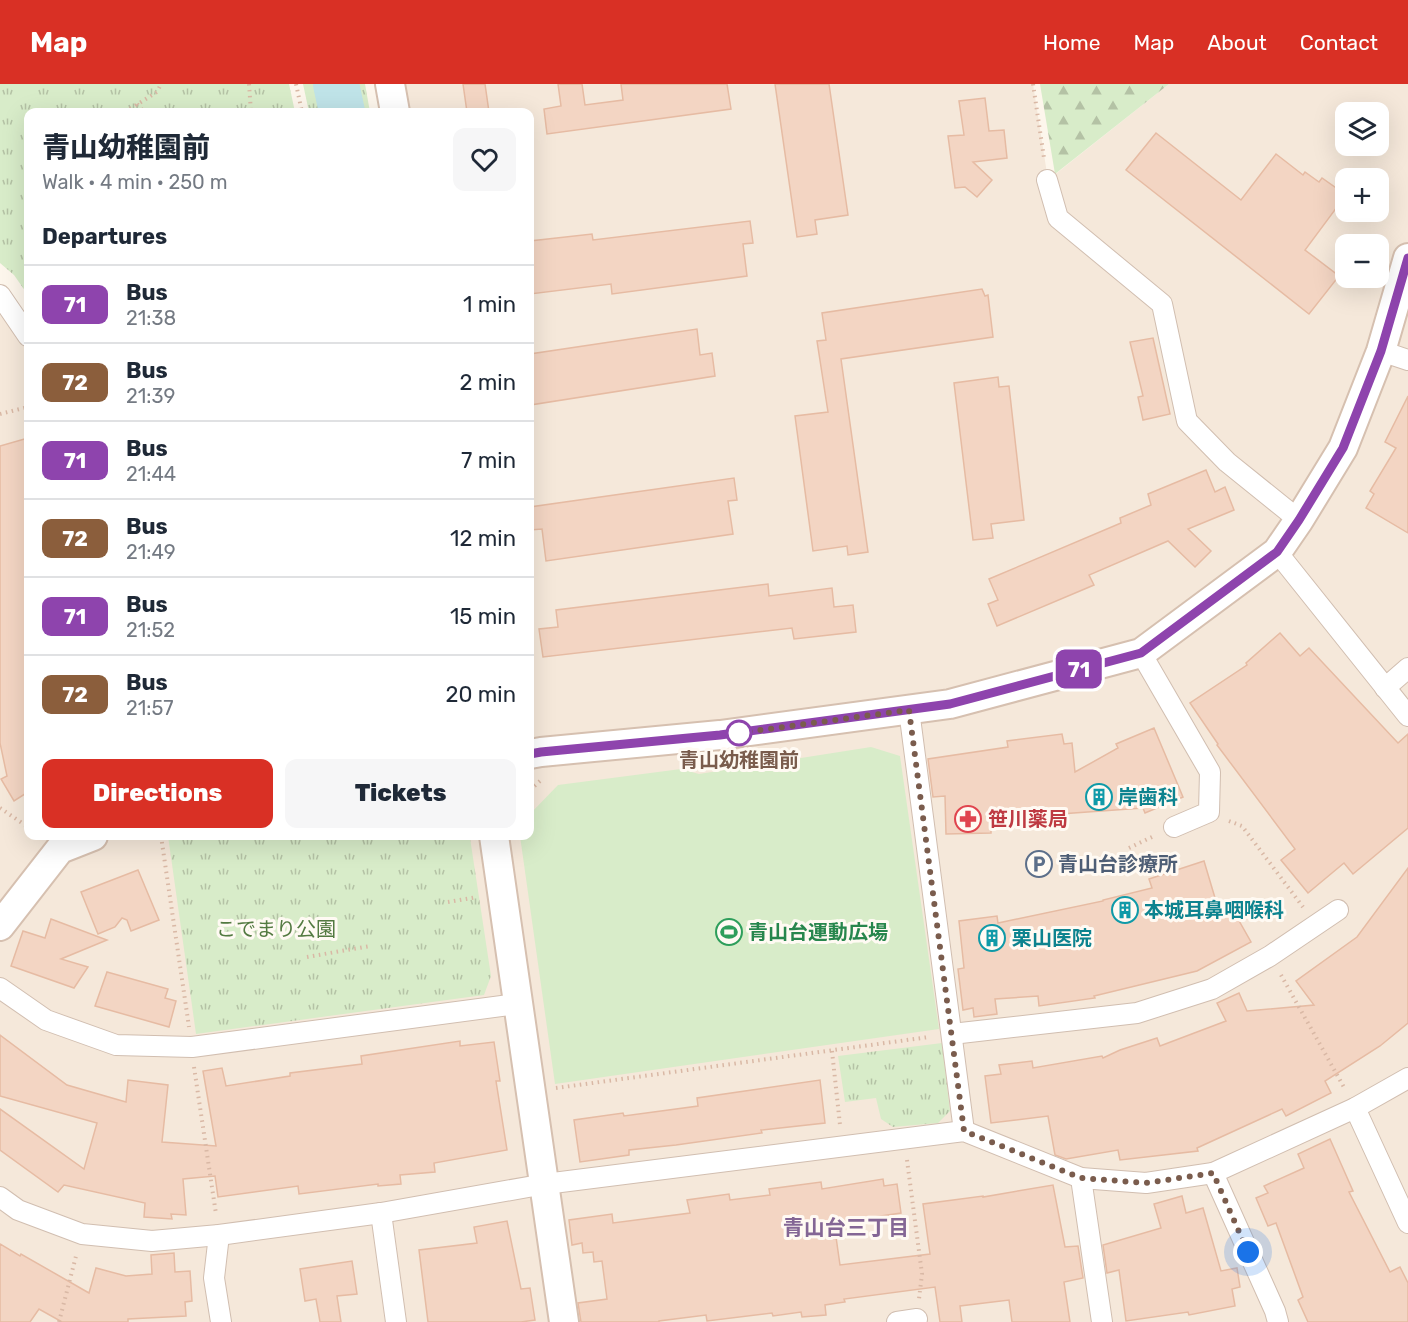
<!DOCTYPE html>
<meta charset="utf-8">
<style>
body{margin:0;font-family:Rubik,"Noto Sans JP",sans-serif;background:#f6f6f7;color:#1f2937;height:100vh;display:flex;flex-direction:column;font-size:22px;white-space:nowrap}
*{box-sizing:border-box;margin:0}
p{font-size:20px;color:#747a83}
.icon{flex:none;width:33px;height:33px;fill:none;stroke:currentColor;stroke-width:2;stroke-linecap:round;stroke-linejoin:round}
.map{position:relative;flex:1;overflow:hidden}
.sheet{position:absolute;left:24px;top:24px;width:510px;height:732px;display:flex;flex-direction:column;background:#fff;border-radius:12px;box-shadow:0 6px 24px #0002}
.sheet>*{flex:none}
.badge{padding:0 12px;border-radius:9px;font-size:21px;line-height:39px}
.buttons{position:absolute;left:1335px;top:18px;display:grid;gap:12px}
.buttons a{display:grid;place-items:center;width:54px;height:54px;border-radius:12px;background:#fff;box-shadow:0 6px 24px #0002;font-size:30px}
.you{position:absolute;width:30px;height:30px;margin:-15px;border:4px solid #fff;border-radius:50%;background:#1a73e8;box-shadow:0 0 0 9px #1a73e833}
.map>.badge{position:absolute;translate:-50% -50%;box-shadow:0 0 0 3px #fff}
h2{padding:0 18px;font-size:22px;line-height:54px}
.round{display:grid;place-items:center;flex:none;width:63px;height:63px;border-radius:12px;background:#f6f6f7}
.headline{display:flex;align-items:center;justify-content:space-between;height:102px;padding:0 18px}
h1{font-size:28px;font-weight:800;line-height:45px}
.action{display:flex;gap:12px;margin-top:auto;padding:12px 18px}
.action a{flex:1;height:69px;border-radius:12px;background:#d93025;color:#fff;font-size:24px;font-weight:800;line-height:69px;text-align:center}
.action a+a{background:#f6f6f7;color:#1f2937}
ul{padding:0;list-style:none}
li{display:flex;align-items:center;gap:18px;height:78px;padding:0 18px;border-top:2px solid #e0e1e3}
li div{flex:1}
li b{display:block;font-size:22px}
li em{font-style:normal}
li .badge{min-width:66px;font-weight:700;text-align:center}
header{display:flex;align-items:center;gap:36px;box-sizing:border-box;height:84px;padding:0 30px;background:#d93025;color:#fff}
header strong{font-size:28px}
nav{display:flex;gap:33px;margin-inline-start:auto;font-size:21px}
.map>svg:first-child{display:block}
.residential{fill:#f5e8da;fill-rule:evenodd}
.grass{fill:url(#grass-tufts)}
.forest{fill:url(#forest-firs)}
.pitch{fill:#d8ecc9}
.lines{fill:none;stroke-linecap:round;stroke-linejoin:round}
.river{stroke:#bfe3e8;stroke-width:46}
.building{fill:#f3d5c3;stroke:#e6bba3;stroke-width:1.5}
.street-casing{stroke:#d1beb0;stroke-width:22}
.secondary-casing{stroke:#d6c0b0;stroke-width:32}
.path{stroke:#d9b8a5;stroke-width:4;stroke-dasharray:1.5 4.5;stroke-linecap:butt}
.street{stroke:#fff;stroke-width:20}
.secondary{stroke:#fff;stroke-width:28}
.line-casing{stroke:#fff;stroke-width:14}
.line{stroke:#8e44ad;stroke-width:9}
.walk{stroke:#7a5c4d;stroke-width:6;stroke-dasharray:0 10.8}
.stop-dot{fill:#fff;stroke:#8e44ad;stroke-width:3}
.labels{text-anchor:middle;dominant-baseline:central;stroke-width:6;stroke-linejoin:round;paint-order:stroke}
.stop-label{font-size:20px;font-weight:bold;fill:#7a5c4d;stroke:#fffaf3}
.culture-label{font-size:20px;font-weight:bold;fill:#0d838f;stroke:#fffaf3;text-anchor:start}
.health-label{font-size:20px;font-weight:bold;fill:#be3a42;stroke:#fffaf3;text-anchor:start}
.service-label{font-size:20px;font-weight:bold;fill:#4e5e75;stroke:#fffaf3;text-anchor:start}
.park-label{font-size:20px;fill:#537a41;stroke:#fffaf3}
.leisure-label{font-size:20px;font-weight:bold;fill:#27864d;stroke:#fffaf3;text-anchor:start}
.neighbourhood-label{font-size:21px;font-weight:bold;fill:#846695;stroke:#fffaf3}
</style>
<header>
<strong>Map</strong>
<nav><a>Home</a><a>Map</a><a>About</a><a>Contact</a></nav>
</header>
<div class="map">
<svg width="1408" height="1238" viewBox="0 0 1408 1238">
<defs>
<pattern id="grass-tufts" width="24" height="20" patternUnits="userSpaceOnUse" patternTransform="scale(1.5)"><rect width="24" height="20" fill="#d8ecc9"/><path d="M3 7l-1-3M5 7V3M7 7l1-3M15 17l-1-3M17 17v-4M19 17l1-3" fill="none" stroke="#b4c2a5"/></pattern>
<pattern id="forest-firs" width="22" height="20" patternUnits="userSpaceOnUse" patternTransform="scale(1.5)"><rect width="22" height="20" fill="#d8ecc9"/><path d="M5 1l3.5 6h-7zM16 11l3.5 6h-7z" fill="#b4c2a5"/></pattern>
</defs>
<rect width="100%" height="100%" fill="#fdf6ec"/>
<path class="residential" d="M390,0H1033L1048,96L1169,0H1408V1238H0V211L28,252V752H530V28H395ZM1346,28H1378V62H1346ZM1346,94H1378V128H1346ZM1346,160H1378V194H1346Z"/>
<g class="grass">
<polygon points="0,0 289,0 295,28 28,28 28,211 14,191 0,179"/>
<polygon points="303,0 365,0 370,28 309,28"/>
<polygon points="168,752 467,752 470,754 491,892 484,911 196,950"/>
<polygon points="942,959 950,1027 938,1039 893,1043 881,1035 876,1014 845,1018 838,972"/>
</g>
<polygon class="forest" points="1040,0 1169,0 1055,90"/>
<polygon class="pitch" points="871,663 900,672 939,945 555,1000 520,752 530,752 530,730 558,701 681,685 699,690"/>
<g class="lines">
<polyline class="river" points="336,0 342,28"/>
</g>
<g class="building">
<polygon points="463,0 485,0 489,28 467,28"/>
<polygon points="558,0 582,0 585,21 623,16 621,0 727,0 731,25 547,50 544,25 561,22"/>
<polygon points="775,0 829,0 848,131 815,136 817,150 797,153"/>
<polygon points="985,14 989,47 1004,46 1007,74 973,78 992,96 977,113 965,103 955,104 948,52 964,51 959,17"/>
<polygon points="1156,49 1241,116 1276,70 1303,91 1305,88 1319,98 1322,94 1346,111 1305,166 1339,192 1309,230 1126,86"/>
<polygon points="750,137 753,159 743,160 747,192 612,210 611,200 530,210 530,157 592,150 593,156"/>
<polygon points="982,205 985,212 988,211 993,253 841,275 868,468 848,471 847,462 813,467 795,332 828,328 817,257 826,256 822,229"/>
<polygon points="697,245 700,271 712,269 715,292 530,321 530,270"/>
<polygon points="1153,254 1170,330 1143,336 1138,313 1143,312 1130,258"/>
<polygon points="998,293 999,303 1009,302 1024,436 991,440 993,454 973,456 954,299"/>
<polygon points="1408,312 1408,449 1366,424 1374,410 1370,407 1396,364 1385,358"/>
<polygon points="28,354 28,708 14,717 1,695 7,692 0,659 0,362"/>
<polygon points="1206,386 1215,408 1225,403 1234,426 1188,445 1211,467 1195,483 1168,457 1089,491 1094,501 997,542 988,520 998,516 989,495 1121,439 1120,434 1151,421 1148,410"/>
<polygon points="734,394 737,416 728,417 733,450 546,477 542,445 530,446 530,423"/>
<polygon points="768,500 769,512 832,504 834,523 853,521 856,548 794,555 792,544 543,573 539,545 558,543 556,526"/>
<polygon points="1280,549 1300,572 1309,564 1398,659 1408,650 1408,744 1353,790 1344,779 1308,809 1281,776 1295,765 1217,661 1218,660 1190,619 1247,581 1246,579"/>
<polygon points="1154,644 1183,713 1145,729 1143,724 1060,730 1060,739 991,744 991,749 946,750 945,712 933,713 928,675 1008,663 1007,657 1062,650 1064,660 1072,659 1075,688 1118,664 1116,660"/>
<polygon points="1204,777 1221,834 1234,828 1251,858 1197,887 1094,912 1095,914 1039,922 1038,912 995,915 997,930 974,933 973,924 963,926 958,885 964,884 959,837 997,832 998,839 1103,817 1103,816 1152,804 1149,795"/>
<polygon points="1408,784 1408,939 1380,962 1325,997 1331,1009 1286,1032 1282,1025 1197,1064 1198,1067 1120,1076 1118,1066 1066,1075 1055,1071 1048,1032 991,1039 985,992 1001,990 999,981 1032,977 1033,984 1102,972 1103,974 1120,966 1157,954 1160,962 1226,937 1217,919 1239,909 1247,927 1314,921 1296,897 1357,853"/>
<polygon points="138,786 159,836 131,847 127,836 122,834 115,843 98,850 81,808"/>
<polygon points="51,835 107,856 61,875 88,883 74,904 11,882 23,847 45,854"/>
<polygon points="107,888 168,905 165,914 176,917 169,943 95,922"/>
<polygon points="0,951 67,1001 126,1018 128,996 168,1001 162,1058 216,1062 203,987 222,984 226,1002 290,992 290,989 362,980 361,972 460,957 460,962 494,958 500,997 496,997 507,1066 434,1079 435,1088 400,1091 401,1100 378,1102 378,1100 299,1110 298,1102 218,1113 215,1092 183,1095 186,1131 171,1130 172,1135 144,1133 145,1119 64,1101 58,1108 0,1066 0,1025 84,1085 97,1039 0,1012"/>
<polygon points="820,996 825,1039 761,1046 762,1049 676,1061 629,1066 629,1071 580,1078 574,1036 623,1029 624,1032 698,1022 697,1014"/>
<polygon points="1330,1055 1353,1107 1349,1108 1390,1188 1400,1183 1408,1199 1408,1238 1308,1238 1298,1216 1303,1213 1276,1139 1268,1142 1256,1114 1268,1109 1264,1102 1304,1084 1298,1070"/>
<polygon points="883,1095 884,1102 897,1100 901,1129 834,1139 840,1181 930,1170 923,1120 983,1112 983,1113 1053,1101 1065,1163 1078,1162 1083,1194 1064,1198 1070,1238 1012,1238 1009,1216 960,1222 962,1238 940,1238 935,1203 844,1215 845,1218 825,1221 826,1231 802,1233 801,1228 773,1232 772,1229 707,1237 706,1231 659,1237 659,1238 581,1238 578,1219 607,1215 602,1177 594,1178 593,1168 583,1169 582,1159 572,1161 569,1136 612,1130 613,1139 690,1129 687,1116 729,1110 730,1116 770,1111 769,1105 821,1098 822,1105"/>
<polygon points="1182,1112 1186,1129 1203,1124 1221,1187 1237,1184 1240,1203 1232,1205 1235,1222 1189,1231 1188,1228 1126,1237 1119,1186 1107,1189 1103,1161 1161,1144 1154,1120"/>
<polygon points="507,1137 521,1205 530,1204 535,1236 521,1238 428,1238 419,1166 477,1159 474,1143"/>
<polygon points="0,1160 20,1172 21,1170 89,1209 96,1184 126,1192 152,1190 151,1171 174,1169 175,1188 190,1187 192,1217 185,1218 186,1232 128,1235 128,1238 62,1238 39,1225 30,1238 0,1238"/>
<polygon points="352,1177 357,1210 337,1212 341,1238 320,1238 316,1215 305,1217 300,1185"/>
</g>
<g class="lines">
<defs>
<g id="street">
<polyline points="1047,96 1058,134 1162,220 1187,337 1227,378 1299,436"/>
<polyline points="0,211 28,252"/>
<polyline points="1381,267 1408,276"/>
<polyline points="1277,468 1408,632"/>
<polyline points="1141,569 1210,688 1209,728 1174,743"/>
<polyline points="1385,604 1408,584"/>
<polyline points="909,626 964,1047"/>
<polyline points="0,904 46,936 116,961 192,963 517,920"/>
<polyline points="952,950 1137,929 1212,905 1270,872 1338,826"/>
<polyline points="1355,1024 1408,1139"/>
<polyline points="1213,1089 1275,1227 1278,1238"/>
<polyline points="1081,1094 1102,1238"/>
<polyline points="0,1113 18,1126 82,1150 152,1157 219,1151 381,1129 545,1100 964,1047 1081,1094 1146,1099 1213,1089 1355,1024 1408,994"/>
<polyline points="381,1129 396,1238"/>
<polyline points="219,1151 214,1194 221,1238"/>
<polyline points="897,1238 917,1235"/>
</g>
<g id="secondary">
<polyline points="390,0 395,28"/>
<polyline points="530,670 541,668 720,651 950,620 1141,569 1277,468 1299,436 1343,364 1381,267 1408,174"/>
<polyline points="494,752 564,1238"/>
<polyline points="0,842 60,765 93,752"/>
</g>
</defs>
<use href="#street" class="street-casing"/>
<use href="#secondary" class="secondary-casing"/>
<g class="path">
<polyline points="249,0 251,28"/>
<polyline points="296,0 302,28"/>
<polyline points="1033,0 1044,74"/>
<polyline points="137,20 144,28"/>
<polyline points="125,28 157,8 161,0"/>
<polyline points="0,330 28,323"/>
<polyline points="530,706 540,697"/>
<polyline points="0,724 28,743"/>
<polyline points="1229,737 1242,742 1303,823"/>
<polyline points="161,752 189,943"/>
<polyline points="1129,764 1154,752"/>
<polyline points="448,818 477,813"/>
<polyline points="307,873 370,862"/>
<polyline points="1281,891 1345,1005"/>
<polyline points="832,967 840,1041"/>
<polyline points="194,983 216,1130"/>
<polyline points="556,1004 929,953"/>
<polyline points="907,1076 922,1190 919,1215"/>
<polyline points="59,1238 76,1172"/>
</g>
<use href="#street" class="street"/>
<use href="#secondary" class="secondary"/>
</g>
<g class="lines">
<defs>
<polyline id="line" points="530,670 541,668 720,651 950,620 1141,569 1277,468 1299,436 1343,364 1381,267 1408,174"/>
</defs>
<use href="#line" class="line-casing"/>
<use href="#line" class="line"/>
<polyline class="walk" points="739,649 909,626 964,1047 1081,1094 1146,1099 1213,1089 1248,1168"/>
</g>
<defs>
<symbol id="building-ring" viewBox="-11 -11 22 22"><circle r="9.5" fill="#fffaf3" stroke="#0f9aa8" stroke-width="1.5"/><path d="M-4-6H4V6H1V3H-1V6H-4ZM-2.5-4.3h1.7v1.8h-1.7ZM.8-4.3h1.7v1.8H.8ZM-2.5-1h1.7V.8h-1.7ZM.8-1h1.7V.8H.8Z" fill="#0f9aa8"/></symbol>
<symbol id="pharmacy-ring" viewBox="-11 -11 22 22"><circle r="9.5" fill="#fffaf3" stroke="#e0444e" stroke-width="1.5"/><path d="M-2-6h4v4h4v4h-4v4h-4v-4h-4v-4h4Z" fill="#e0444e"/></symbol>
<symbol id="parking-ring" viewBox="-11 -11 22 22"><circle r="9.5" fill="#fffaf3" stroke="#5c6f8a" stroke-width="1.5"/><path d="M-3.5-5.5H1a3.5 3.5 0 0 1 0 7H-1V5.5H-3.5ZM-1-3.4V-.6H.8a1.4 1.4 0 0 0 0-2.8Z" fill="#5c6f8a"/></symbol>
<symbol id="stadium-ring" viewBox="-11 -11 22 22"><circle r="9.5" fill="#fffaf3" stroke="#2e9e5b" stroke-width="1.5"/><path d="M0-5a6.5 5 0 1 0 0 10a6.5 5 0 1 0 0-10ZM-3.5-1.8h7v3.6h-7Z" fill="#2e9e5b"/></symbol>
</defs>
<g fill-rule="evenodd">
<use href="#building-ring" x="1084" y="698" width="30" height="30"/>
<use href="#pharmacy-ring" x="953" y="720" width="30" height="30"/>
<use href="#parking-ring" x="1024" y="765" width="30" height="30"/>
<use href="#building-ring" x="1110" y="811" width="30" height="30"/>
<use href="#stadium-ring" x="714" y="833" width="30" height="30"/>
<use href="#building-ring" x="977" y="839" width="30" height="30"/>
</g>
<circle class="stop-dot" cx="739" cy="649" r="12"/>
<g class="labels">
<g class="stop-label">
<text x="739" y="676">青山幼稚園前</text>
</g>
<g class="culture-label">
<text x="1118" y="713">岸歯科</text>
<text x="1144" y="826">本城耳鼻咽喉科</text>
<text x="1012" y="854">栗山医院</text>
</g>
<g class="health-label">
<text x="988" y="735">笹川薬局</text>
</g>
<g class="service-label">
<text x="1058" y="780">青山台診療所</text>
</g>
<g class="park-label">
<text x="276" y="845">こでまり公園</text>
</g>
<g class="leisure-label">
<text x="748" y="848">青山台運動広場</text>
</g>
<g class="neighbourhood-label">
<text x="846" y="1143">青山台三丁目</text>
</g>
</g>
</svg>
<div class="buttons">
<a><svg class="icon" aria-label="layers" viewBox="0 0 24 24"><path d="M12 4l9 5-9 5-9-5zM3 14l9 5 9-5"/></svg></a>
<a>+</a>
<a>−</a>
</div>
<div class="you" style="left:1248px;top:1168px"></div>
<b class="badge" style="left:1079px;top:585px;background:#8e44ad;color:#fff">71</b>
<section class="sheet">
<div class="headline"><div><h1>青山幼稚園前</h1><p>Walk · 4 min · 250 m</p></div><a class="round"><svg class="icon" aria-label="heart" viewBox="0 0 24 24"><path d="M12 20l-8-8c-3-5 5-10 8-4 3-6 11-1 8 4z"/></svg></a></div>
<h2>Departures</h2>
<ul>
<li><span class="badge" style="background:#8e44ad;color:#fff">71</span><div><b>Bus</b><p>21:38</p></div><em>1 min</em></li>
<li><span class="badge" style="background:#8b5e3c;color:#fff">72</span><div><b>Bus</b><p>21:39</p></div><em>2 min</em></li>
<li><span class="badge" style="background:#8e44ad;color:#fff">71</span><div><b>Bus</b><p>21:44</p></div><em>7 min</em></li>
<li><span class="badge" style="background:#8b5e3c;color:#fff">72</span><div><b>Bus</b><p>21:49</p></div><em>12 min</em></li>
<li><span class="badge" style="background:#8e44ad;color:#fff">71</span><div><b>Bus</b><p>21:52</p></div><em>15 min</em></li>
<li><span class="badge" style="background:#8b5e3c;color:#fff">72</span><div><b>Bus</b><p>21:57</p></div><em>20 min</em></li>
</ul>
<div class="action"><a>Directions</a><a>Tickets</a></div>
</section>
</div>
